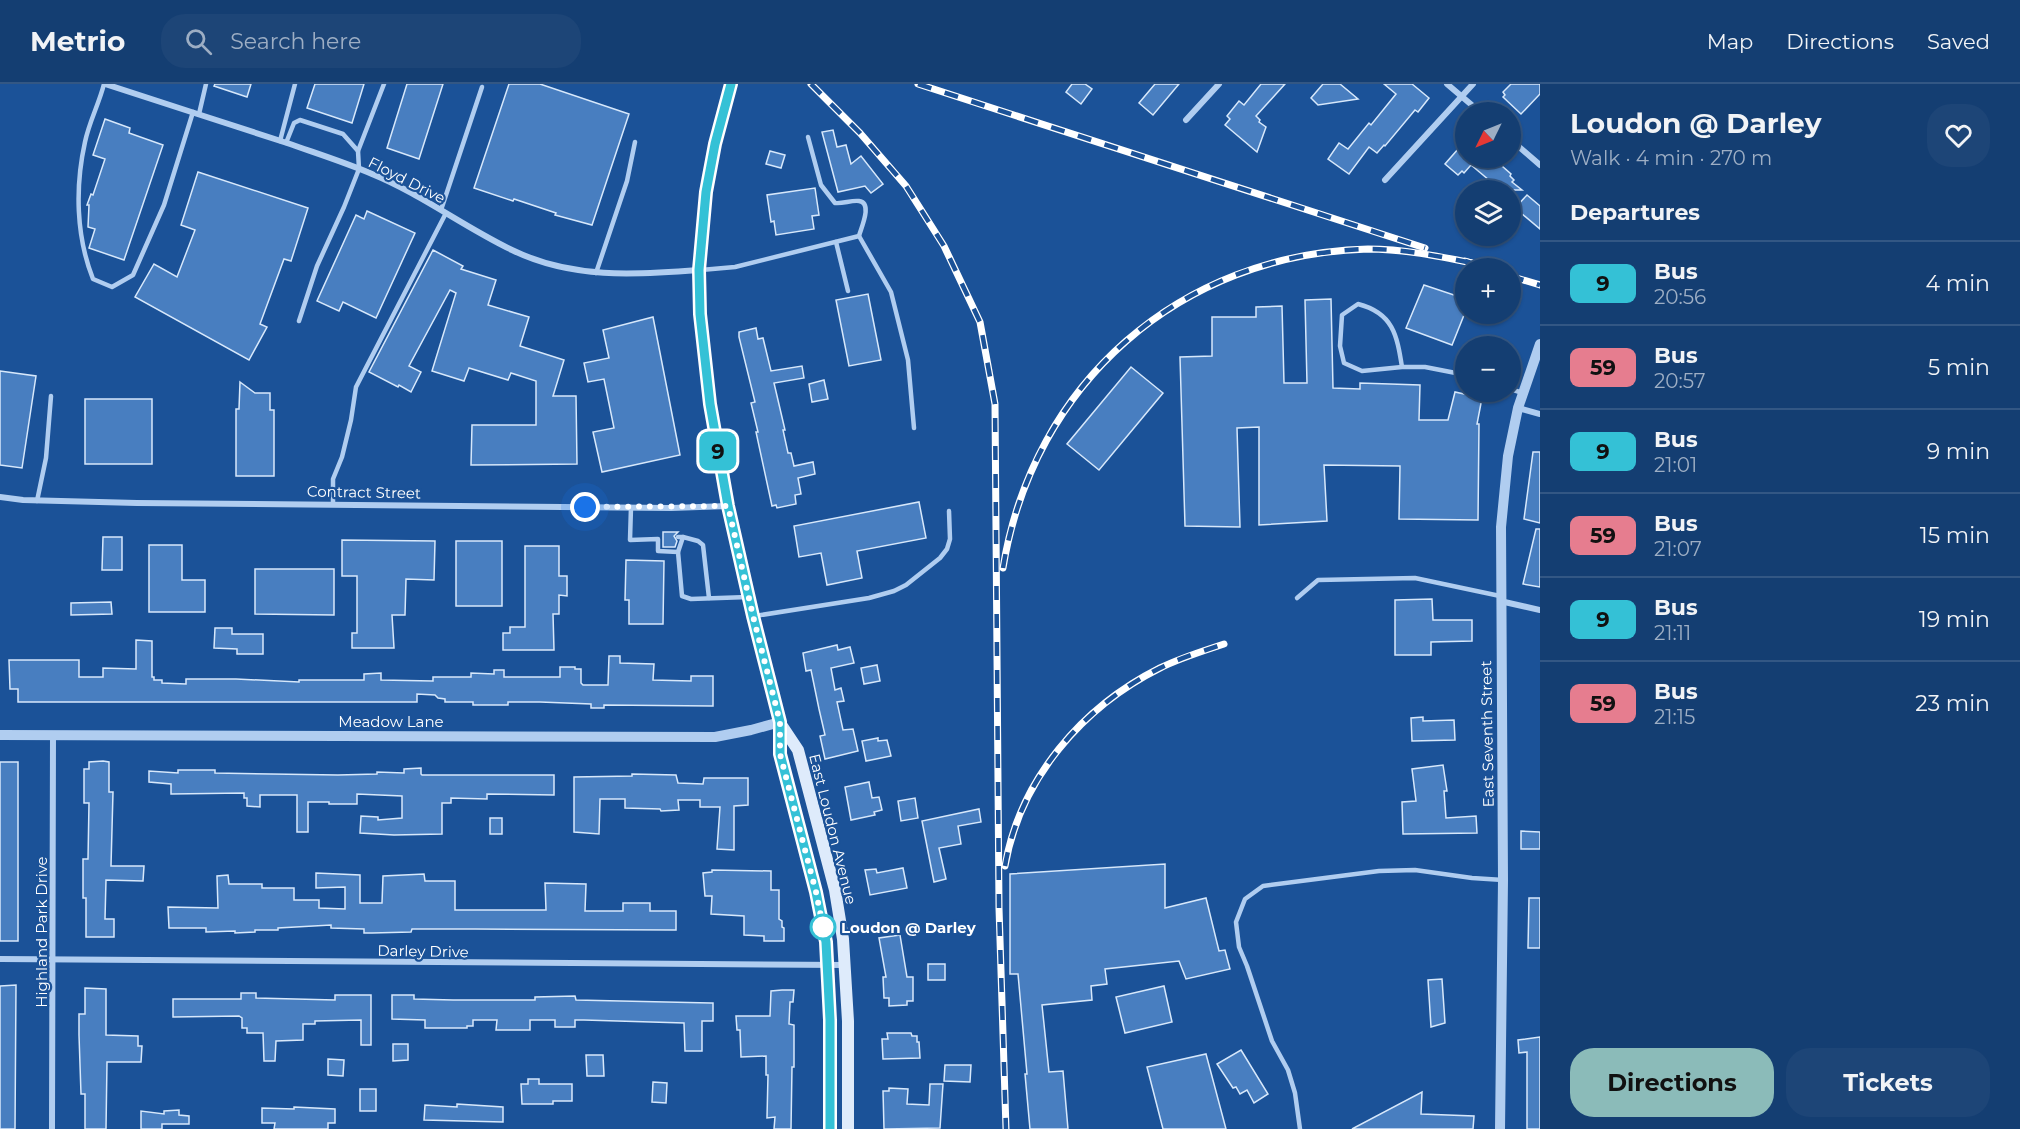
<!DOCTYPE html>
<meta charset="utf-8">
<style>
body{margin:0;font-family:Montserrat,sans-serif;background:#1d4577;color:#f1f3f6;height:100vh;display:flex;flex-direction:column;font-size:22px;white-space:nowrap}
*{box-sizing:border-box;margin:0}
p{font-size:20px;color:#9daec4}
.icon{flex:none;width:33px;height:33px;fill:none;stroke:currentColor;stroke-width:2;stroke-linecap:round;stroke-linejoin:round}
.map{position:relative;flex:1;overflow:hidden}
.drawer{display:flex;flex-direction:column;background:#143e72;width:480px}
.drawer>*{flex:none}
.badge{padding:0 12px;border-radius:9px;font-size:21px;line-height:39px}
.needle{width:39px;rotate:227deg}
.controls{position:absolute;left:1455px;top:18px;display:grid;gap:12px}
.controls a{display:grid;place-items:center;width:66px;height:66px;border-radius:50%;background:#143e72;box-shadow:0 2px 4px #0004,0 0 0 2px #335784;font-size:30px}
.you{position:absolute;width:30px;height:30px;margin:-15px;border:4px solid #fff;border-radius:50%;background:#1a73e8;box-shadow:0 0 0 9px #1a73e833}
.map>.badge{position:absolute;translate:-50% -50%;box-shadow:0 0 0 3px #fff}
h2{padding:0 30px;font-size:22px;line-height:54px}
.round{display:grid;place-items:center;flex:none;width:63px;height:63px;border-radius:24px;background:#1d4577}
.headline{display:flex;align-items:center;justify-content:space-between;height:102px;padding:0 30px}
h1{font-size:28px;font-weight:700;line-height:45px}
.cta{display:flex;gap:12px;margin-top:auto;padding:12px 30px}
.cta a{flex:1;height:69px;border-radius:24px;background:#8bbbb9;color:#111;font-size:24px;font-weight:700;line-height:69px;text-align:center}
.cta a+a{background:#1d4577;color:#f1f3f6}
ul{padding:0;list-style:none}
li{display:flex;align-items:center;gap:18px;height:84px;padding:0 30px;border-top:2px solid #335784}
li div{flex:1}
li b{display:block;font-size:22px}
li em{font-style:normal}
li .badge{min-width:66px;font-weight:700;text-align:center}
header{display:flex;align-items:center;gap:36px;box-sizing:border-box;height:84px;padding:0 30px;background:#143e72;border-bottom:2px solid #335784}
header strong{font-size:28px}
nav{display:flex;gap:33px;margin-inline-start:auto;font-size:21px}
.search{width:420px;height:54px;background:#1d4577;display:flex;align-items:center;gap:15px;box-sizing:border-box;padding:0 21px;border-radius:24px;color:#9daec4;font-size:22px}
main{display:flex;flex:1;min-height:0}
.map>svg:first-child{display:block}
.building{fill:#487ec0;stroke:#d7e8fb;stroke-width:1.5}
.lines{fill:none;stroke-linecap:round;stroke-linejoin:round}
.service{stroke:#b0cdf0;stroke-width:4.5}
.minor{stroke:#b0cdf0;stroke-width:6}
.tertiary{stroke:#b0cdf0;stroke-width:10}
.secondary{stroke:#deebfb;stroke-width:12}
.rail-casing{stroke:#fff;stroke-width:7}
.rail{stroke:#1b5298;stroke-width:4.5;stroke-dasharray:14;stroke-linecap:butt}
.line-casing{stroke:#fff;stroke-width:14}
.line{stroke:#34c1d6;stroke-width:9}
.walk{stroke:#fff;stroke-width:6;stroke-dasharray:0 10.8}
.stop-dot{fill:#fff;stroke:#34c1d6;stroke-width:3}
.labels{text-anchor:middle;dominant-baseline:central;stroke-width:4.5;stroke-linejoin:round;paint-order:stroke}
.street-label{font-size:15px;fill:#fff;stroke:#1b5298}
.stop-label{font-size:15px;font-weight:bold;fill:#fff;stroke:#1b5298;text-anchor:start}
</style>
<header>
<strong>Metrio</strong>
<div class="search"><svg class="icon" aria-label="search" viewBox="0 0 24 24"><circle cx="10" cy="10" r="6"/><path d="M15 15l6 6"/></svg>Search here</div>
<nav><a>Map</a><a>Directions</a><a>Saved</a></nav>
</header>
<main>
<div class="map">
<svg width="1540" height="1045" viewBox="0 0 1540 1045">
<rect width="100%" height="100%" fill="#1b5298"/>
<g class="building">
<polygon points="215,0 251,0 247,13 214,2"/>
<polygon points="315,0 364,0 352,39 307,24"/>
<polygon points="407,0 443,0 419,75 387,64"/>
<polygon points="509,0 540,0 629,30 592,141 555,131 556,129 514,115 513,117 474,104"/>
<polygon points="1072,0 1085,0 1092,5 1081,20 1066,8"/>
<polygon points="1155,0 1179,0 1153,31 1139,19"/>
<polygon points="1261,0 1285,0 1256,32 1260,36 1259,38 1266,43 1257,68 1225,41 1230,35 1227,32 1239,17 1244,21"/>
<polygon points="1323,0 1340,0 1358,15 1318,21 1311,14"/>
<polygon points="1384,0 1412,0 1429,14 1418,28 1415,26 1385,62 1384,61 1377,69 1369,63 1349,90 1328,75 1339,59 1348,65 1369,39 1371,41 1396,10"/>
<polygon points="1511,0 1540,0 1540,10 1521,30 1503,13 1505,11 1503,8"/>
<polygon points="105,35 130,44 129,49 163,61 124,176 89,164 95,145 88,143 89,121 87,121 91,110 93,111 105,75 93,71"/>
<polygon points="833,46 837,63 846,61 851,80 861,72 883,100 871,109 865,102 838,108 822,48"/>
<polygon points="1466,56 1466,74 1488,74 1492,77 1494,75 1511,90 1510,92 1514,96 1512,98 1522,106 1501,106 1471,81 1464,89 1462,87 1458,91 1445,80"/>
<polygon points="770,67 785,71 781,84 766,80"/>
<polygon points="198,88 308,124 291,177 284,175 260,240 267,243 249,276 135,213 154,180 177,193 195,146 181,141"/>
<polygon points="815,104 819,131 812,132 814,145 776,151 774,137 771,138 767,111"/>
<polygon points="1527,111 1540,122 1540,145 1515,124"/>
<polygon points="367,127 415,149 376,234 343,218 339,227 317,217 356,131 364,135"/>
<polygon points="433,166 463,182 461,185 496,196 488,221 529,233 520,262 564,276 553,312 576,312 577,380 471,381 472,341 536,341 536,297 511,289 508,296 469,284 464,297 432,287 456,209 450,206 409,282 421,288 411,308 399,301 398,303 369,288"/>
<polygon points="1424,201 1466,215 1466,226 1452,261 1406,244"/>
<polygon points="868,210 881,276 849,282 836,216"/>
<polygon points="1331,215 1333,304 1360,305 1360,299 1420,301 1419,336 1448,336 1455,308 1482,314 1477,340 1479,340 1478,436 1399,435 1400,382 1324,381 1327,437 1259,441 1259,343 1237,344 1240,443 1185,442 1180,273 1212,272 1212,233 1256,233 1256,223 1282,222 1284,299 1307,299 1305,216"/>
<polygon points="653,233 680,371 602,388 593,348 614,344 604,295 588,298 584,279 609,274 603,246"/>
<polygon points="756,244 758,255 763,254 771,287 802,282 804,294 774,299 785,346 783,346 788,369 791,369 794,382 813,378 815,390 798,394 801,410 795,411 796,420 777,424 776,421 772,422 756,348 758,348 751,319 755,318 739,253 739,248"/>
<polygon points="1131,283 1163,309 1099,386 1067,360"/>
<polygon points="0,287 36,292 22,384 0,381"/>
<polygon points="824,296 828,315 812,318 809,300"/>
<polygon points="240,298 255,309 270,309 270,326 274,326 274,392 236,392 236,325 239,325"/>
<rect x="85" y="315" width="67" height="65"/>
<polygon points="1533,368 1540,368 1540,439 1524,435"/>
<polygon points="919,418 926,454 857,467 862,494 827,501 821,469 799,473 794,442"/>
<polygon points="1536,445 1540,445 1540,503 1523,500"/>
<polygon points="663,448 678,448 674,452 677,457 675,463 663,463"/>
<polygon points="103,453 122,453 122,486 102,486"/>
<polygon points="342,456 435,457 434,496 406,495 405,531 392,531 394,564 352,564 352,549 357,549 357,492 342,492"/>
<rect x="456" y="457" width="46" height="65"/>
<polygon points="149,461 182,461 182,496 205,496 205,528 149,528"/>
<polygon points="525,462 559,462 559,492 567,492 567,512 559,511 559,530 553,530 554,566 503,566 503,549 510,549 510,543 525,543"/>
<polygon points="626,476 664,477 663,540 629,540 629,516 625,516"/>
<polygon points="255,485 334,485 334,531 255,530"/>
<polygon points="1432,515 1433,536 1472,536 1472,557 1431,558 1431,571 1395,571 1395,516"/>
<polygon points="111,518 112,530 71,531 71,519"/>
<polygon points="215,544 232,544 232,550 263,550 263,570 237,570 237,565 214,564"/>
<polygon points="136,556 152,557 152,593 154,593 154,596 162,596 162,599 186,600 186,595 236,595 299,598 299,596 364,596 364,590 381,589 381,596 433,597 433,593 471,593 471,589 494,590 494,586 504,586 504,593 560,593 560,583 575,583 575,585 581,585 581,599 583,601 608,601 609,572 620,572 620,579 654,580 653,596 691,597 691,592 713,592 713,622 604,621 604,624 591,624 591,620 540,618 508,618 508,621 473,621 473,618 445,618 445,615 438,614 435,611 417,610 417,618 18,618 18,605 10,605 9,576 79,576 79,593 103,593 103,584 136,585"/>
<polygon points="837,561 838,566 850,563 854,579 831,584 835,606 841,604 844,617 837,618 843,646 853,645 858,667 825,675 820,652 825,651 819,625 811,586 806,587 803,569"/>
<polygon points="877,581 880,597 864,600 861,584"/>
<polygon points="1423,633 1423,637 1454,636 1455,656 1412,657 1411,634"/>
<polygon points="878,654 878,657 887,656 891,672 866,677 862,657"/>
<polygon points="103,677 109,678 109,708 113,708 111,782 144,782 143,797 106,796 105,835 114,835 114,853 86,853 86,814 83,814 83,775 88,775 89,719 84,719 84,685 89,685 89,678"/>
<rect x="0" y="678" width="18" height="179"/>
<polygon points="1443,681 1447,707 1444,707 1446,734 1476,732 1477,749 1403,750 1402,718 1416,717 1412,685"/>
<polygon points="421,684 421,690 422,691 554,691 554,711 487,710 487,715 451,714 451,719 442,719 442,750 394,751 360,749 361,732 378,733 378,736 402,734 402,712 357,710 357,720 329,720 329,718 308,718 308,748 297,748 297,711 260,711 260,723 247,722 247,714 244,714 244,709 171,710 171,700 149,698 149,687 178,689 178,686 215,686 215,689 338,691 377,690 377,688 404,689 404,685"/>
<polygon points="632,690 676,691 678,699 703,700 704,694 748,694 748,721 734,722 734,766 717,765 720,723 700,723 700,716 678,716 679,726 661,727 660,725 625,724 625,715 600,715 599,750 574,748 574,693 632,692"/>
<polygon points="869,698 872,714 879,713 882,726 874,728 875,731 851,736 845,703"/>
<polygon points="915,714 918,734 901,737 898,717"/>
<polygon points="979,725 981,738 958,742 961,760 939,764 946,795 934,798 922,737"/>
<rect x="490" y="734" width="12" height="16"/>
<polygon points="1521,747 1540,748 1540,765 1521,765"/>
<polygon points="1165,780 1165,824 1206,814 1219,867 1225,866 1230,885 1186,895 1179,877 1105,885 1107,900 1091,902 1092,916 1042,921 1049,988 1063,987 1068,1045 1030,1045 1025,990 1027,990 1018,890 1010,890 1010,790"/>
<polygon points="903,784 907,804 870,811 865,786 876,785 877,789"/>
<polygon points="712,786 771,787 771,806 779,806 779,835 782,837 782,843 784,844 784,857 764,857 764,852 744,851 744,832 711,830 712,812 705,812 703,789 712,788"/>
<polygon points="316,789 360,791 360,819 382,819 383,792 424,790 425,797 455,797 455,826 546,826 545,799 586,800 585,827 623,827 623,819 650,819 650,827 676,827 676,846 475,845 412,845 411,848 372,849 364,849 364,845 331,844 331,841 278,844 278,846 255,846 255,848 235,849 235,847 206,848 206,844 169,844 168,823 218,824 217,792 228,791 229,800 262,800 262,804 294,804 294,816 319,816 319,824 345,825 345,803 316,804"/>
<polygon points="1529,814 1540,814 1540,864 1528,864"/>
<polygon points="900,851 907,893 913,893 913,917 907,917 907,921 889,922 889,914 884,914 883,893 886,893 879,854"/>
<rect x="928" y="880" width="17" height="16"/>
<polygon points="1442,895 1445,939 1431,943 1428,896"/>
<polygon points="16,901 15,1045 0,1045 0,902"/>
<polygon points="1164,902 1172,938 1125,949 1116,913"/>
<polygon points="85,904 106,905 106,951 138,952 138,962 142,962 141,978 107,978 106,1045 85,1045 85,1010 81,1010 79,951 79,930 85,930"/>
<polygon points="782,906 794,906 793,918 790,918 789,940 794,941 794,983 792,983 791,1045 774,1045 775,1033 767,1034 768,991 766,991 766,972 741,973 740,946 737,946 736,932 770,932 771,907"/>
<polygon points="241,909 256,909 256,914 335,916 335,911 371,911 371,961 361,961 361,936 315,937 315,940 303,940 303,956 276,957 275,977 264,977 263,949 247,949 247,944 242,944 242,934 239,932 173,933 173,915 241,915"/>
<polygon points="392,911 414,911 414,915 453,916 535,916 535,913 575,912 576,916 711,919 713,919 713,937 702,937 702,967 685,967 684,939 584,936 575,936 575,943 555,943 555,936 530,936 530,946 496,946 497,936 473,936 473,942 467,942 467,944 425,944 425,936 392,935"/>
<polygon points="887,949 911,949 912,952 917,952 917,958 919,958 920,974 883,975 882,955 888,955"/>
<polygon points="1540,953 1540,1045 1527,1045 1527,968 1519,969 1518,956"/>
<polygon points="393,960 408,960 408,976 393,977"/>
<polygon points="1241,966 1268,1010 1254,1019 1247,1006 1240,1010 1236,1003 1233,1004 1217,980"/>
<polygon points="1206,970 1226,1045 1163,1045 1147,983"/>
<polygon points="586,971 603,971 604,992 587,992"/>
<polygon points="328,975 344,976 343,992 328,991"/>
<polygon points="945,981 971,981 970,998 944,997"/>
<polygon points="528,995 539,995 539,1000 572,1000 572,1017 553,1017 553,1020 522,1020 521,1000 528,1000"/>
<polygon points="653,998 667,999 666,1019 652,1018"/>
<polygon points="930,1000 943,1000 940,1044 884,1045 883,1007 889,1007 889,1004 908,1005 907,1020 929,1021"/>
<rect x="360" y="1005" width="16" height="22"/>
<polygon points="1422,1008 1421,1030 1474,1032 1473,1045 1352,1045"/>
<polygon points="457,1020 503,1023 503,1038 424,1036 425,1021 457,1023"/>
<polygon points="294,1023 335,1025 335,1039 328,1039 328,1045 274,1045 275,1039 262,1039 262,1024 294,1025"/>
<polygon points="179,1026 179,1031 189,1032 189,1040 162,1040 162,1045 141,1045 141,1027 164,1030 164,1027"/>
</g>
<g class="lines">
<g class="service">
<path d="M104,0C99,20 89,38 85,58C75,103 76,152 93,195L112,203L133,191L164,121L193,28"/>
<polyline points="199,30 206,0"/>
<path d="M808,53L821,101L835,119C843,120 851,116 859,117C873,119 861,144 859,152"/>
<polyline points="280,57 295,0"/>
<polyline points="286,59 294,39 300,36 343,50 358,67"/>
<polyline points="441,126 482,3"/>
<polyline points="836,158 848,207"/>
<polyline points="701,186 735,183 859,152 891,208 908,276 914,344"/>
<polyline points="596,189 627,97 635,58"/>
<polyline points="299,237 317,182 344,123 359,85 358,67 384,0"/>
<path d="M1402,283C1397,251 1393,229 1358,220L1342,231L1340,262L1344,279L1362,287L1402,283H1425L1466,291"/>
<polyline points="1510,305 1523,309"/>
<polyline points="37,417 46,374 51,312"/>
<polyline points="333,420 333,395 342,373 351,336 356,303 446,129"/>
<polyline points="631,423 630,456 658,455 658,467 678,468 682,512 691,515 748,513"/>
<polyline points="678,453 683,453 678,468"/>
<polyline points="683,453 698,457 703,461 709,514"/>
<polyline points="1297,514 1318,496 1415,494 1500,512"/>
<polyline points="755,532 869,514 894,507 906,501 940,474 947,465 950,455 949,427"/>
<polyline points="1300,1045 1295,1009 1288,986 1272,957 1247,882 1239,863 1236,838 1245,815 1263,802 1379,787 1415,786 1472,794 1503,796"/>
</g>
<g class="minor">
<path d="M105,0C166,20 226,39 287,59C315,69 344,78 372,90C421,110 464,143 512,166C571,195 635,191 699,186"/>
<polyline points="1447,0 1480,28"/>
<polyline points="1186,36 1219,0"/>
<polyline points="1510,55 1540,81"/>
<polyline points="1385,96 1473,0"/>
<polyline points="1518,324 1540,330"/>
<polyline points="0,413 23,416 137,419 671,424 728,422"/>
<polyline points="1500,517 1540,526"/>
<polyline points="0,875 845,881"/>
<polyline points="52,1045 53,651"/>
</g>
<g class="tertiary">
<polyline points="0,651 715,653 751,646 780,638"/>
<polyline points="1500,1045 1503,796 1501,443 1508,372 1518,324 1540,260"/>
</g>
<g class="secondary">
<polyline points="731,0 715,60 706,109 699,186 700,230 710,320 728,422 753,532 780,638 780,670 816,808 826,858 830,936 830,1045"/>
<polyline points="780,639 798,666 835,806 843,855 848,937 848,1045"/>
</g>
<defs>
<g id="rail">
<polyline points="811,0 860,49 906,102 944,162 980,238 995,320 999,824 1006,1045"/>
<polyline points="918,0 1425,164"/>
<polyline points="1465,177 1487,184"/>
<polyline points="1510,192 1540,201"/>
<path d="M1003,484C1033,299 1180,170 1368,165C1403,165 1438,172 1472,179"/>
<path d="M1005,782C1020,695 1082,623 1160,584C1180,574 1203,567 1224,560"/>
</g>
</defs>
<use href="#rail" class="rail-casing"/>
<use href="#rail" class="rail"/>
</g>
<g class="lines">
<defs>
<polyline id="line" points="731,0 715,60 706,108 699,186 700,230 710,320 728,422 753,532 780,638 780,670 816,808 826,858 830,936 830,1045"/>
</defs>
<use href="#line" class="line-casing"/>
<use href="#line" class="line"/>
<polyline class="walk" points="585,423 728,422 753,532 780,638 780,670 816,808 823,843"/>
</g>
<circle class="stop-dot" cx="823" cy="843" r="12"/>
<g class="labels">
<g class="street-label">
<text transform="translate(407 96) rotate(27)">Floyd Drive</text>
<text transform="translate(364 408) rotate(1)">Contract Street</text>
<text x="391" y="637">Meadow Lane</text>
<text transform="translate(1487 650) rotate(-91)">East Seventh Street</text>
<text transform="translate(833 745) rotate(76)">East Loudon Avenue</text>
<text transform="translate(41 848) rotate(-90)">Highland Park Drive</text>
<text transform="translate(423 867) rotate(1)">Darley Drive</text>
</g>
<g class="stop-label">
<text x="841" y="843">Loudon @ Darley</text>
</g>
</g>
</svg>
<div class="controls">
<a><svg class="needle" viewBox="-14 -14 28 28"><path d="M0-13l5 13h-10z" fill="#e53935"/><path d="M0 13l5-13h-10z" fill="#9daec4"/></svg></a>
<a><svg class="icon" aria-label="layers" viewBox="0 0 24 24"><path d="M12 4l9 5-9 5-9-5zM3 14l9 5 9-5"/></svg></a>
<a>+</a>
<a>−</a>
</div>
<div class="you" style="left:585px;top:423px"></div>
<b class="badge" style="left:718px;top:367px;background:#34c1d6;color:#111">9</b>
</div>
<section class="drawer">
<div class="headline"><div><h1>Loudon @ Darley</h1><p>Walk · 4 min · 270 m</p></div><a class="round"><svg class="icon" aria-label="heart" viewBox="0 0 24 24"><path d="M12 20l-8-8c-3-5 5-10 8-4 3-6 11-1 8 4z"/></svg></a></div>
<h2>Departures</h2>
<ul>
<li><span class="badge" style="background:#34c1d6;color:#111">9</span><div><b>Bus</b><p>20:56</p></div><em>4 min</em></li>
<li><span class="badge" style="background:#e67d8f;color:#111">59</span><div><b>Bus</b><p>20:57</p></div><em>5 min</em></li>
<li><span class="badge" style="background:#34c1d6;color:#111">9</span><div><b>Bus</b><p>21:01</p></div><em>9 min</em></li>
<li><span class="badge" style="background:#e67d8f;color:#111">59</span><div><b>Bus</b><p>21:07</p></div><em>15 min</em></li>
<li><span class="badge" style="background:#34c1d6;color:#111">9</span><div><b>Bus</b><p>21:11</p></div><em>19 min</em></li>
<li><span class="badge" style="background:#e67d8f;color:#111">59</span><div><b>Bus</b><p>21:15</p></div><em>23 min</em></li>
</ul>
<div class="cta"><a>Directions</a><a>Tickets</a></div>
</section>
</main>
